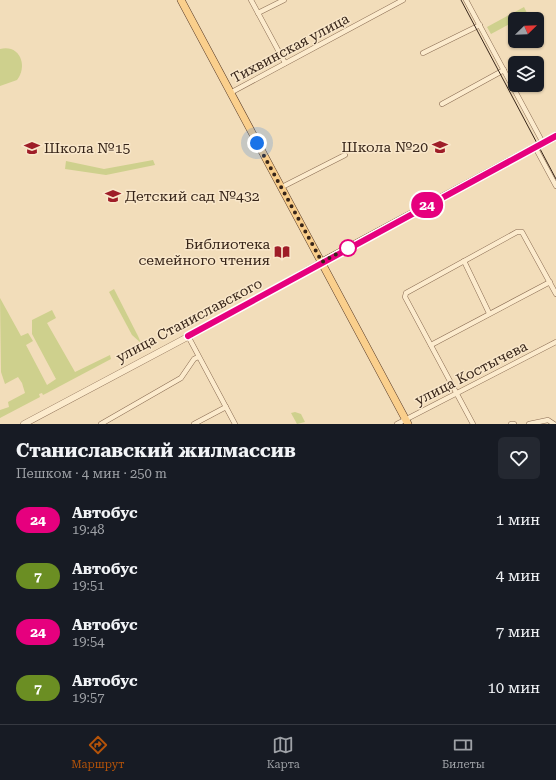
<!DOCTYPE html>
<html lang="ru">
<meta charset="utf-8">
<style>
body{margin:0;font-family:"Roboto Serif",serif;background:#242831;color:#f1f3f6;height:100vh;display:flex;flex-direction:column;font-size:15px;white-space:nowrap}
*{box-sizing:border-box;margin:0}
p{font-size:13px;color:#9ea1a6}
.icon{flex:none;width:22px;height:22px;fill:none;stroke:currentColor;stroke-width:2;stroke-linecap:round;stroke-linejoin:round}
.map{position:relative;height:424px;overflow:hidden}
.side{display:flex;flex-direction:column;background:#171b24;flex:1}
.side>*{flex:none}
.badge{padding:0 8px;border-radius:13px;font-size:14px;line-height:26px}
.needle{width:26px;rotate:67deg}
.buttons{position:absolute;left:508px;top:12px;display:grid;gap:8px}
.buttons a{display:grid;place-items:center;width:36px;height:36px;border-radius:6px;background:#171b24;box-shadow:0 1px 3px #0004;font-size:20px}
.you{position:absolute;width:20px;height:20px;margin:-10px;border:3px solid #fff;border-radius:50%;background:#1a73e8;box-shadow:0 0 0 6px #1a73e833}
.map>.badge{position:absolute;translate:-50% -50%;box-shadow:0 0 0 2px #fff}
.round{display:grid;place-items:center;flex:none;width:42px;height:42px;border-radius:6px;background:#242831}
.overview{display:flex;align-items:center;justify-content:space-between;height:68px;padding:0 16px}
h1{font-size:19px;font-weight:700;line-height:30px}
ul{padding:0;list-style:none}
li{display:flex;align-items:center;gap:12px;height:56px;padding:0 16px}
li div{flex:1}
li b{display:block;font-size:15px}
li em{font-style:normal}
li .badge{min-width:44px;font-weight:700;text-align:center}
.dock{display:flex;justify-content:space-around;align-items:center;height:56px;border-top:1px solid #363941;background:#171b24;font-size:11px;color:#9ea1a6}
.dock a{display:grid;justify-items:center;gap:2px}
.dock .selected{color:#b45309}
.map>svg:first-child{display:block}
.green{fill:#ced08d}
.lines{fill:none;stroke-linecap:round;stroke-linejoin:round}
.minor-casing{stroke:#8a6c53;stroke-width:5.5}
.tertiary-casing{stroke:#8a6c53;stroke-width:7}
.primary-casing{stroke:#573a28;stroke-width:8}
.minor{stroke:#fcebcd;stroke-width:4.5}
.tertiary{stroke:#fcebcd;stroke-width:6}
.primary{stroke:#facf8c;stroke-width:7}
.tram{stroke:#372519;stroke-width:1}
.line-casing{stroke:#fff;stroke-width:9}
.line{stroke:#e6007e;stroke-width:6}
.walk{stroke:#372519;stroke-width:4;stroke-dasharray:0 7.2}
.stop-dot{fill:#fff;stroke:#e6007e;stroke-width:2}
.labels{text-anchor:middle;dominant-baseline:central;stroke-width:3;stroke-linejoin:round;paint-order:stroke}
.street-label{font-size:14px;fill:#372519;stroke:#f9e7ca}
.poi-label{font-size:14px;fill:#372519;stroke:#f9e7ca;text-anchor:end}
</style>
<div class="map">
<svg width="556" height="424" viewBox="0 0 556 424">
<rect width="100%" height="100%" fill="#f2ddba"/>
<g class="green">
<polygon points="524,7 528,15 520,19 515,19 515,21 491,34 487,27"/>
<path d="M0,49C20,44 28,66 17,80L0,86Z"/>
<polygon points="153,160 155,165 106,175 65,169 66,161 104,169"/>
<polygon points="114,289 138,336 141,343 132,335 109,292"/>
<polygon points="0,298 21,336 28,333 33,341 26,345 47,385 56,379 32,334 32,320 52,310 56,318 47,323 75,372 110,355 111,359 47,393 43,395 42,393 39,394 40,397 0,418 0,410 9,407 8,402 25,393 22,383 18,377 5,384 1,372"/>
<polygon points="295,412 301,414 305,422 297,424 291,413"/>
</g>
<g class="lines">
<defs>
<g id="minor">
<polyline points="251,0 285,63"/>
<polyline points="466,0 543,143"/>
<polyline points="258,13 284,0"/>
<polyline points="423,53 480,25"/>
<polyline points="230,93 403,0"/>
<polyline points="442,104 504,70"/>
<polyline points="535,147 556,186"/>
<polyline points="282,187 345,155"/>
<polyline points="464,261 489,313"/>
<polyline points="188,336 235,424"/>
<polyline points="431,345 550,282"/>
<polyline points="101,424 181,378 194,359 198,357"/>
<polyline points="194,424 226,407"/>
<polyline points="397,424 556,342"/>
<polyline points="473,424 405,297 406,293 517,232 522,232 556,294"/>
<polyline points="511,424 514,424"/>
<polyline points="529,424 548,420 554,424"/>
</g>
<polyline id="tertiary" points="24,424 195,333 322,262"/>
<g id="primary">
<polyline points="181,0 408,424"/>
<polyline points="322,262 556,136"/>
</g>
</defs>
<use href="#minor" class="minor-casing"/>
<use href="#tertiary" class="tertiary-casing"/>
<use href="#primary" class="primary-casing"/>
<use href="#minor" class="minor"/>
<use href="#tertiary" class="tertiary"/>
<use href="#primary" class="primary"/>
<polyline class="tram" points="461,0 556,179"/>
</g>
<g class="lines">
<defs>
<polyline id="line" points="188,336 556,136"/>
</defs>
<use href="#line" class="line-casing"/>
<use href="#line" class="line"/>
<polyline class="walk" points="257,143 322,262 348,248"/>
</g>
<defs>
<symbol id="school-bare" viewBox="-9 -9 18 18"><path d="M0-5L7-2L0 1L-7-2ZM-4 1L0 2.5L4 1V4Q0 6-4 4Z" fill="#9e1d28" stroke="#f9e7ca" stroke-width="2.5" paint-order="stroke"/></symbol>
<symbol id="library-bare" viewBox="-9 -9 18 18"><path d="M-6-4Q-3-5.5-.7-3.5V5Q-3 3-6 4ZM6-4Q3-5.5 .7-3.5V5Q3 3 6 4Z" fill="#9e1d28" stroke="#f9e7ca" stroke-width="2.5" paint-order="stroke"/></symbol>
</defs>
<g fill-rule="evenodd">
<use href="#school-bare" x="429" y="136" width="22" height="22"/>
<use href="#school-bare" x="21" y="137" width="22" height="22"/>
<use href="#school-bare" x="102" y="185" width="22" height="22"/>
<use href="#library-bare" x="271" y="241" width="22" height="22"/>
</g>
<circle class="stop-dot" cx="348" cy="248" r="8"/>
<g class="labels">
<g class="street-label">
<text transform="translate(290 48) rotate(-28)">Тихвинская улица</text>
<text transform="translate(189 320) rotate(-28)">улица Станиславского</text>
<text transform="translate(471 373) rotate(-27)">улица Костычева</text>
</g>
<g class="poi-label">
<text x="428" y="147">Школа №20</text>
<text x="44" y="148" text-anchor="start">Школа №15</text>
<text x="125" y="196" text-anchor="start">Детский сад №432</text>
<text x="270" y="244">Библиотека<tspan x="270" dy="16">семейного чтения</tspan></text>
</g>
</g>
</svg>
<div class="buttons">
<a><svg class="needle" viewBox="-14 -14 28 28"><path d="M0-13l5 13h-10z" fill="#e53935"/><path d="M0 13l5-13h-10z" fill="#9ea1a6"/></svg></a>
<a><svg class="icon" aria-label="layers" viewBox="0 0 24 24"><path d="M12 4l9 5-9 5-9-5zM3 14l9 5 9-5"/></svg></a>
</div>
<div class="you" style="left:257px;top:143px"></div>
<b class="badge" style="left:427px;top:205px;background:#e6007e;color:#fff">24</b>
</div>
<section class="side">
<div class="overview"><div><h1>Станиславский жилмассив</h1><p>Пешком · 4 мин · 250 m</p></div><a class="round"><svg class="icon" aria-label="heart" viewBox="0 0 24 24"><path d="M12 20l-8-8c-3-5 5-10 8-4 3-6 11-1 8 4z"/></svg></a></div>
<ul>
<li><span class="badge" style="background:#e6007e;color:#fff">24</span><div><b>Автобус</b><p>19:48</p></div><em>1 мин</em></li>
<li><span class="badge" style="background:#6b8e23;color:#fff">7</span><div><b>Автобус</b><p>19:51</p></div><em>4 мин</em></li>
<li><span class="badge" style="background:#e6007e;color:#fff">24</span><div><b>Автобус</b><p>19:54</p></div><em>7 мин</em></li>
<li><span class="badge" style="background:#6b8e23;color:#fff">7</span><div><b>Автобус</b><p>19:57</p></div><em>10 мин</em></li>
</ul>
</section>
<nav class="dock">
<a class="selected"><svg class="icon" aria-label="directions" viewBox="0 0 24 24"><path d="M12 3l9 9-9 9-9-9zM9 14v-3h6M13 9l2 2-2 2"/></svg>Маршрут</a>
<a><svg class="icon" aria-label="map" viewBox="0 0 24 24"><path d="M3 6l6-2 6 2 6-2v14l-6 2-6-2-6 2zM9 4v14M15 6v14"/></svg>Карта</a>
<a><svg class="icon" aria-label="tickets" viewBox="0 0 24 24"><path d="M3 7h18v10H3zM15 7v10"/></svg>Билеты</a>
</nav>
